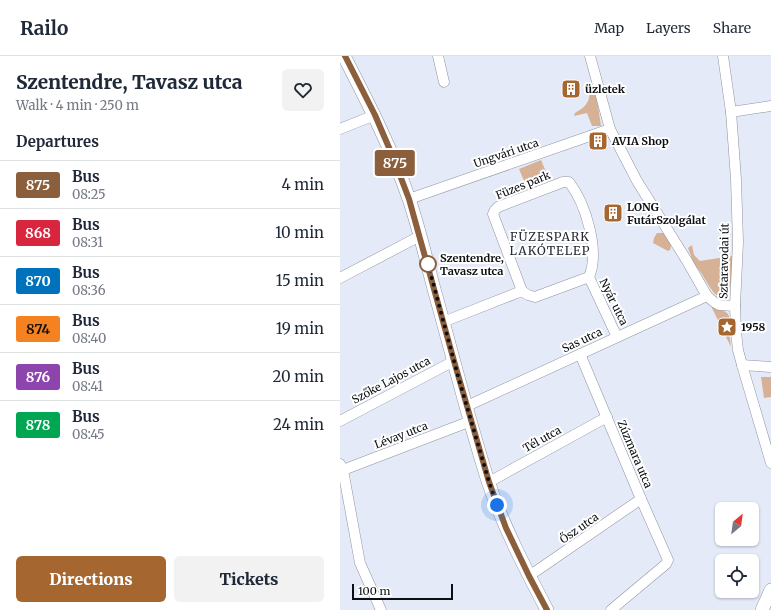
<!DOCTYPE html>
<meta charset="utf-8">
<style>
body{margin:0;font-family:Merriweather,serif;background:#f2f2f3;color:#1f2937;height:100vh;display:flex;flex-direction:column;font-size:15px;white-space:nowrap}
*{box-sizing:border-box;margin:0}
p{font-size:13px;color:#747a83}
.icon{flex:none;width:22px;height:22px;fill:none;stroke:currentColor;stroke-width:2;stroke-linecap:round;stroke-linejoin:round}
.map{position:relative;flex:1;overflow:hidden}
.side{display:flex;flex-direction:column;background:#fff;width:340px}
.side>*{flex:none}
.badge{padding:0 8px;border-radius:3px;font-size:14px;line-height:26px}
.needle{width:26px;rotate:29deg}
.controls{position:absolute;left:375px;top:446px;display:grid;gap:8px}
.controls a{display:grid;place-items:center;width:44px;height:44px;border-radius:6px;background:#fff;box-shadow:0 1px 3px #0004;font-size:20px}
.scale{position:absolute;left:12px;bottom:10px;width:101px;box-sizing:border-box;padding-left:4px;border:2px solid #0d0f13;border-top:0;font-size:11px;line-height:14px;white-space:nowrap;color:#0d0f13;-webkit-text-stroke:3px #fff;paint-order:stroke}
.you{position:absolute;width:20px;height:20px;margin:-10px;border:3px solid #fff;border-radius:50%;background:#1a73e8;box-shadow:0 0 0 6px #1a73e833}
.map>.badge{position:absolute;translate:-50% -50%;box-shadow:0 0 0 2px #fff}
h2{padding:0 16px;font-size:15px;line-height:36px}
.round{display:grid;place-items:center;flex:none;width:42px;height:42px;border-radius:6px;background:#f2f2f3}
.overview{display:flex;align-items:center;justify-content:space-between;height:68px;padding:0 16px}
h1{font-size:19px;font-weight:800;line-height:30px}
.primary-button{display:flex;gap:8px;margin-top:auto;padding:8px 16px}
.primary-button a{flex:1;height:46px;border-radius:6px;background:#a6662f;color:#fff;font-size:16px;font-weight:800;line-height:46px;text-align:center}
.primary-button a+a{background:#f2f2f3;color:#1f2937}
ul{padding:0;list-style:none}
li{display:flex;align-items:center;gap:12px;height:48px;padding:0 16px;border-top:1px solid #e0e1e3}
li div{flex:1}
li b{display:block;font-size:15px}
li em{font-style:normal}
li .badge{min-width:44px;font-weight:700;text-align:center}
header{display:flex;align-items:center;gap:24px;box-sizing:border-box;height:56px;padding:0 20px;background:#fff;border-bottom:1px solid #e0e1e3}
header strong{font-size:19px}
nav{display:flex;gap:22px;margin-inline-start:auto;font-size:14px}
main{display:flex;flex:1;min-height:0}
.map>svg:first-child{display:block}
.green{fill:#d6b195}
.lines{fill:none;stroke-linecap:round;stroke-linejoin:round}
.minor-casing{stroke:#8f94a0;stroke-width:11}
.major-casing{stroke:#8f94a0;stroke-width:14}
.minor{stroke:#fff;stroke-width:10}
.major{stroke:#fff;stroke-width:13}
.line-casing{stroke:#fff;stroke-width:9}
.line{stroke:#8b5e3c;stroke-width:6}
.walk{stroke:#0d0f13;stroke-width:4;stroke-dasharray:0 7.2}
.stop-dot{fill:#fff;stroke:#8b5e3c;stroke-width:2}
.labels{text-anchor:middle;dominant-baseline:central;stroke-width:4;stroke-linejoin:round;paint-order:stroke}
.poi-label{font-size:11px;font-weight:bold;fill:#0d0f13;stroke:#fff;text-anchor:start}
.street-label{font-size:11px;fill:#0d0f13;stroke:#fff}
.stop-label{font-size:11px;font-weight:bold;fill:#0d0f13;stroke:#fff;text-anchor:start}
.neighbourhood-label{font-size:12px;letter-spacing:1px;fill:#272b35;stroke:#fff}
</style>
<header>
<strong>Railo</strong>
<nav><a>Map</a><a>Layers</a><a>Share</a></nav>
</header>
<main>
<section class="side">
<div class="overview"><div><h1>Szentendre, Tavasz utca</h1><p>Walk · 4 min · 250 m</p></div><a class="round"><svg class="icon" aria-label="heart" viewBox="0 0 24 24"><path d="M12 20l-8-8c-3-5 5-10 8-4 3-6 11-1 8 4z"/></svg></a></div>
<h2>Departures</h2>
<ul>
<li><span class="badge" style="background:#8b5e3c;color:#fff">875</span><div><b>Bus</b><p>08:25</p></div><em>4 min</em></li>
<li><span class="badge" style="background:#d7263d;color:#fff">868</span><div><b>Bus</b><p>08:31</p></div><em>10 min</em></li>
<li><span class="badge" style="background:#0072bc;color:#fff">870</span><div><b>Bus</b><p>08:36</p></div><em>15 min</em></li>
<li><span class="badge" style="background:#f58220;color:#111">874</span><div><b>Bus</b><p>08:40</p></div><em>19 min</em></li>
<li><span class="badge" style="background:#8e44ad;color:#fff">876</span><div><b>Bus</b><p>08:41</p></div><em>20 min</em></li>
<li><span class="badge" style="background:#00a651;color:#fff">878</span><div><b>Bus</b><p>08:45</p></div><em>24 min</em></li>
</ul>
<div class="primary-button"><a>Directions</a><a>Tickets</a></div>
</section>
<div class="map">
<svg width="431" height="554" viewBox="0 0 431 554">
<rect width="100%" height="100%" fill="#e4eaf7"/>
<g class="green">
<path d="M252,36L256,37L261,70H252L247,57L234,60L235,57C240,54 245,51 248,45C250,41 248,40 252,36Z"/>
<polygon points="201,104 207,118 185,127 179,113"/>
<path d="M317,177H324C329,183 333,187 330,194L328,195L313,187L314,182Z"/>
<path d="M352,189L354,199L360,205L392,200C392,212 395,239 379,241C367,233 363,213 352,208L351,200L348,192Z"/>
<polygon points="371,250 373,250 384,255 387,257 389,260 389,275 391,291"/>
<polygon points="421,321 431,321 431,341 424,342"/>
</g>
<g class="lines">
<defs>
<g id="minor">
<polyline points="98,0 104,26"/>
<polyline points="250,0 270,73 297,125 347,205 367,240 374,246 379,249 395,250"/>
<polyline points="383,0 391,56 396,123 398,186 395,250 396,276 398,294 402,309 431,407"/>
<polyline points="391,56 431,50"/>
<polyline points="0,73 35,59"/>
<path d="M223,126H229C246,148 260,195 249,221L195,241L188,239L182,235L153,158L155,154L158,151Z"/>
<polyline points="69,143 270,73"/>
<polyline points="249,221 277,281"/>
<polyline points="0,222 80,180"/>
<polyline points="103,266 182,235"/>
<polyline points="240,298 301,443 328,504 326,508 271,554"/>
<polyline points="402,309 431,311"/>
<polyline points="127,350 367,240"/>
<polyline points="0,365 114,305"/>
<polyline points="0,408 3,414 20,507 41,554"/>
<polyline points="0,416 3,414 131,365"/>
<polyline points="149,426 267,361"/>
<polyline points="189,520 301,443"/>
</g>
<g id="major">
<path d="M4,0C28,47 52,93 69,143C79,172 86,203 94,233C112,297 128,362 148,425C163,470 185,512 207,554"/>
<polyline points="422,554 431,534"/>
</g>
</defs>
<use href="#minor" class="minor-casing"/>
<use href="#major" class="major-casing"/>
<use href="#minor" class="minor"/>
<use href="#major" class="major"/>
</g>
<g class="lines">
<defs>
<polyline id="line" points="5,0 35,59 53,101 69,143 114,305 149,426 166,472 189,520 207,554"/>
</defs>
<use href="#line" class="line-casing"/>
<use href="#line" class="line"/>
<polyline class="walk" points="88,208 118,320 149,426 157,449"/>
</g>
<defs>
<symbol id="building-square" viewBox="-11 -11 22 22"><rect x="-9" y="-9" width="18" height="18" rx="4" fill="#a6662f" stroke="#fff"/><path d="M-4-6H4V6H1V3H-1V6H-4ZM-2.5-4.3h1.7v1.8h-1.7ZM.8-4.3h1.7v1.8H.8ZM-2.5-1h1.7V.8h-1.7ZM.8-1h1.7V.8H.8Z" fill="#fff"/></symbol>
<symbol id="sight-square" viewBox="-11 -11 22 22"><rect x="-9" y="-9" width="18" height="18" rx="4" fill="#a6662f" stroke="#fff"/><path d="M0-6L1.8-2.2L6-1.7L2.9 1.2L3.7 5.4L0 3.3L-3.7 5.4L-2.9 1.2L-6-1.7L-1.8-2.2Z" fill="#fff"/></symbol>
</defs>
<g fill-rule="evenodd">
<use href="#building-square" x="220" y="22" width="22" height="22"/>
<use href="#building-square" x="247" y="74" width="22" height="22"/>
<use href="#building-square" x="262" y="146" width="22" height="22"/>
<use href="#sight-square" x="376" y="260" width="22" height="22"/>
</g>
<circle class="stop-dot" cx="88" cy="208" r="8"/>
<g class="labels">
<g class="poi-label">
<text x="245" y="33">üzletek</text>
<text x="272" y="85">AVIA Shop</text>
<text x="287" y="151">LONG<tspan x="287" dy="13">FutárSzolgálat</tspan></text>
<text x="401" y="271">1958</text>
</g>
<g class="street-label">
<text transform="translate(166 97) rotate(-19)">Ungvári utca</text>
<text transform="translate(183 129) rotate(-22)">Füzes park</text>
<text transform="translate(384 205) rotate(-89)">Sztaravodai út</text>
<text transform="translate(274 246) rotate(64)">Nyár utca</text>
<text transform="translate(242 284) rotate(-25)">Sas utca</text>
<text transform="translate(51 324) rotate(-28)">Szőke Lajos utca</text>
<text transform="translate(61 379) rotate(-21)">Lévay utca</text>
<text transform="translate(202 383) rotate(-29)">Tél utca</text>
<text transform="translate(295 398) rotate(67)">Zúzmara utca</text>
<text transform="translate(239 472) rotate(-35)">Ősz utca</text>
</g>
<g class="stop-label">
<text x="100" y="202">Szentendre,<tspan x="100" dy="13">Tavasz utca</tspan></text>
</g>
<g class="neighbourhood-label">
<text x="210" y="180">FÜZESPARK<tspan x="210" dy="14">LAKÓTELEP</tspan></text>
</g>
</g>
</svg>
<div class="controls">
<a><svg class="needle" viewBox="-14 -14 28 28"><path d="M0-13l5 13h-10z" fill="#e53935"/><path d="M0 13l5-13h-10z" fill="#747a83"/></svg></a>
<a><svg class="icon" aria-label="locate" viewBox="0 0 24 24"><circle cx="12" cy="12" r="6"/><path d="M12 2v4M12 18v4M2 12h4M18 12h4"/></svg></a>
</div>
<div class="scale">100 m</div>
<div class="you" style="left:157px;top:449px"></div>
<b class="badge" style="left:55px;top:107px;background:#8b5e3c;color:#fff">875</b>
</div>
</main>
